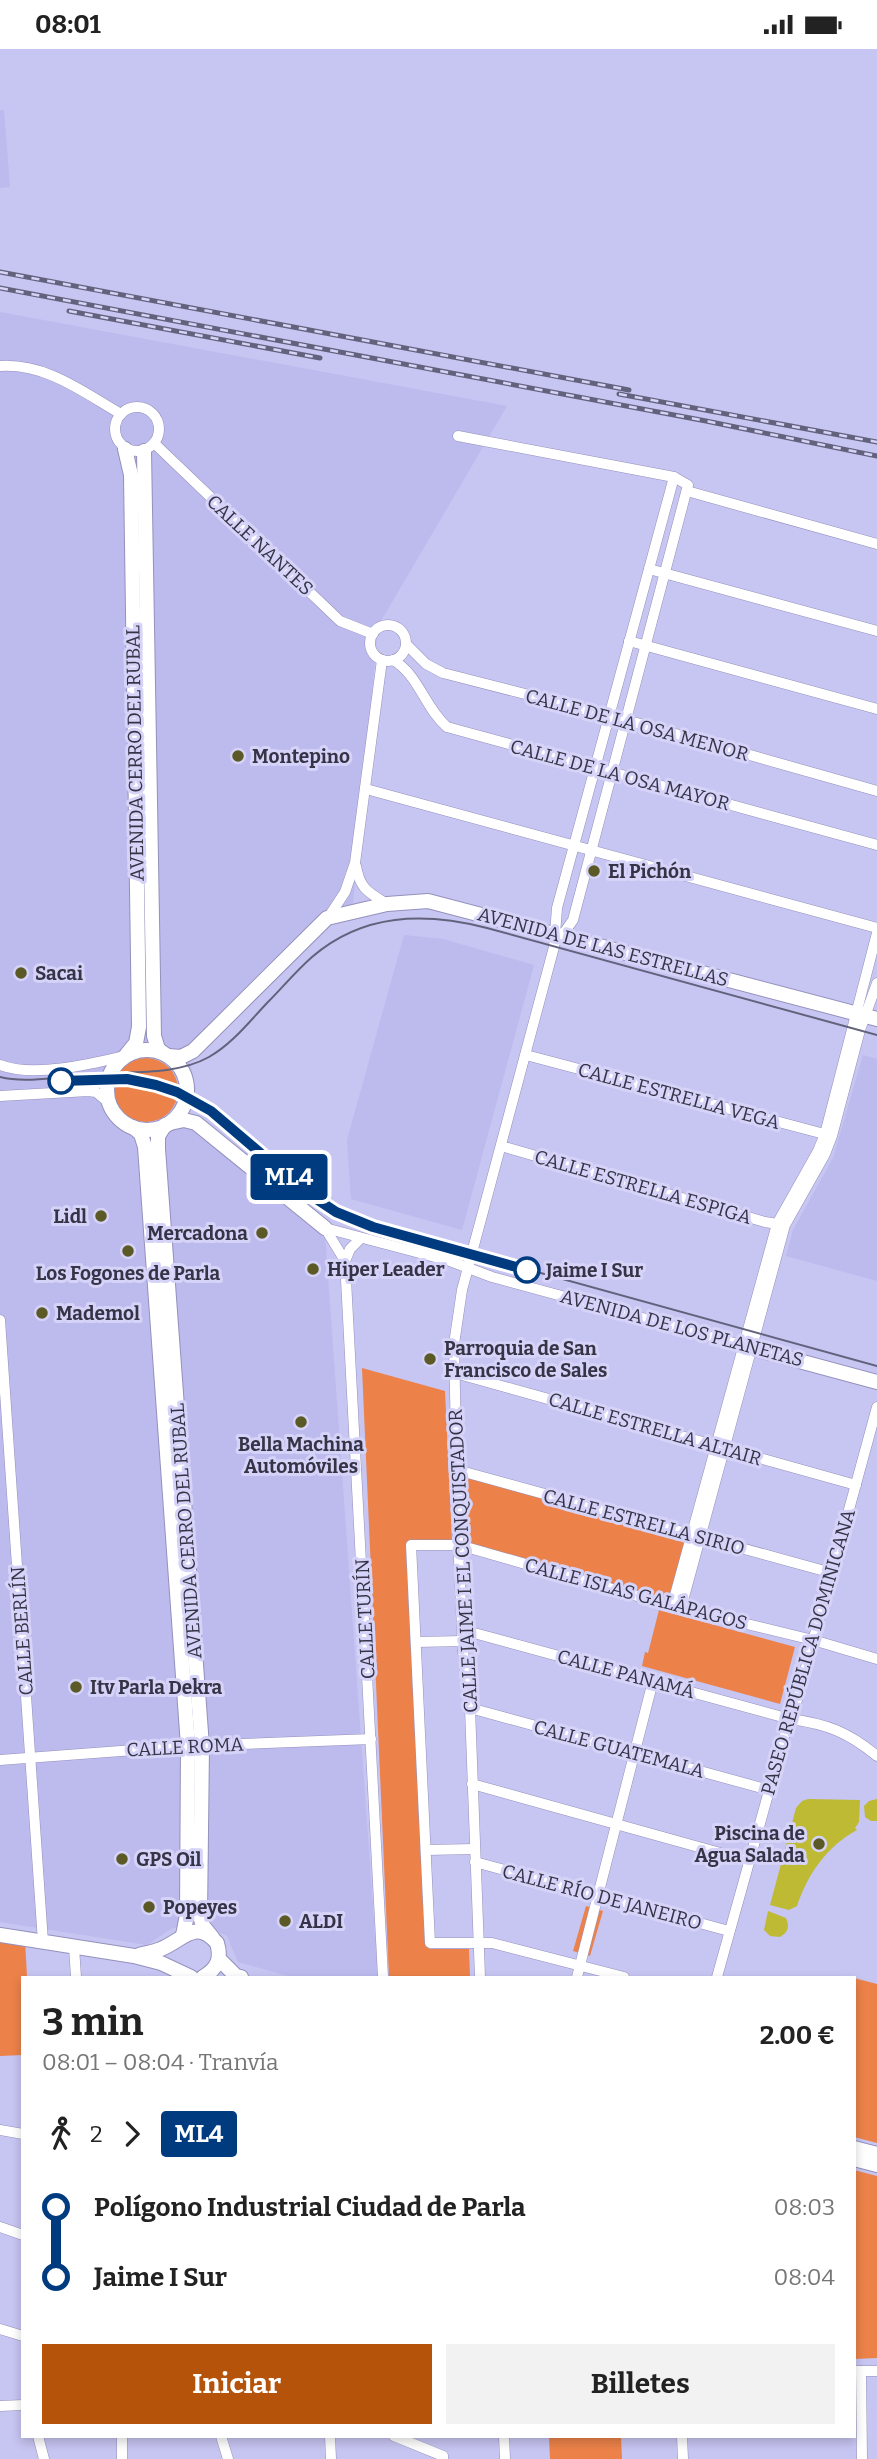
<!DOCTYPE html>
<html lang="es">
<meta charset="utf-8">
<style>
body{margin:0;font-family:Bitter,serif;background:#f2f2f2;color:#222;height:100vh;display:flex;flex-direction:column;font-size:26px;white-space:nowrap}
*{box-sizing:border-box;margin:0}
p{font-size:23px;color:#767676}
.icon{flex:none;width:38px;height:38px;fill:none;stroke:currentColor;stroke-width:2;stroke-linecap:round;stroke-linejoin:round}
.map{position:relative;flex:1;overflow:hidden}
.drawer{position:absolute;left:21px;top:1927px;width:835px;height:462px;display:flex;flex-direction:column;background:#fff;border-radius:0px;box-shadow:0 4px 10px #0003}
.drawer>*{flex:none}
.badge{padding:0 14px;border-radius:5px;font-size:24px;line-height:46px}
.map>.badge{position:absolute;translate:-50% -50%;box-shadow:0 0 0 4px #fff}
.legs{display:flex;align-items:center;gap:10px;height:77px;padding:0 21px;font-size:23px}
.legs p{margin-inline-start:auto}
.headline{display:flex;align-items:center;justify-content:space-between;height:119px;padding:0 21px}
h1{font-size:38px;font-weight:700;line-height:52px}
.action{display:flex;gap:14px;margin-top:auto;padding:14px 21px}
.action a{flex:1;height:80px;border-radius:0px;background:#b45309;color:#fff;font-size:28px;font-weight:700;line-height:80px;text-align:center}
.action a+a{background:#f2f2f2;color:#222}
ul{padding:0 21px;list-style:none}
li{display:flex;align-items:center;gap:24px;height:70px;font-size:26px}
li i{display:grid;place-items:center;width:10px;height:100%;margin:0 9px;background:currentColor}
li i::after{content:'';width:18px;height:18px;margin:-9px;border:5px solid;border-radius:50%;background:#fff}
li p{margin-inline-start:auto}
li:first-child i{background:linear-gradient(#0000 50%,currentColor 0)}
li:last-child i{background:linear-gradient(currentColor 50%,#0000 0)}
.status{display:flex;justify-content:space-between;align-items:center;height:49px;padding:0 35px;background:#fff;direction:ltr}
.status svg{height:19px;fill:currentColor}
.map>svg:first-child{display:block}
.built{fill:#bdbaee}
.green{fill:#ec8249}
.water{fill:#beba33}
.lines{fill:none;stroke-linecap:round;stroke-linejoin:round}
.street-casing{stroke:#9491bc;stroke-width:11}
.secondary-casing{stroke:#9491bc;stroke-width:16}
.street{stroke:#fff;stroke-width:10}
.secondary{stroke:#fff;stroke-width:14}
.tram{stroke:#63627c;stroke-width:2}
.rail-casing{stroke:#63627c;stroke-width:5}
.rail{stroke:#d5d3f8;stroke-width:2.5;stroke-dasharray:8;stroke-linecap:butt}
.line-1-casing{stroke:#fff;stroke-width:16}
.line-1{stroke:#003b80;stroke-width:10}
.poi-dot{fill:#5b5a27;stroke:#d5d3f8;stroke-width:2.5}
.stop-1-dot{fill:#fff;stroke:#003b80;stroke-width:3.5}
.labels{text-anchor:middle;dominant-baseline:central;stroke-width:6;stroke-linejoin:round;paint-order:stroke}
.street-label{font-size:19px;fill:#353446;stroke:#d5d3f8}
.poi-label{font-size:19px;font-weight:bold;fill:#353446;stroke:#d5d3f8;text-anchor:start}
.stop-label{font-size:19px;font-weight:bold;fill:#353446;stroke:#d5d3f8;text-anchor:start}
</style>
<div class="status"><b>08:01</b><svg viewBox="0 0 49 12"><path d="M0 12V9h3v3zM5 12V6h3v6zM10 12V3h3v9zM15 12V0h3v12zM26 1h20v11H26zM47 4h2v5h-2z"/></svg></div>
<div class="map">
<svg width="877" height="2410" viewBox="0 0 877 2410">
<rect width="100%" height="100%" fill="#c7c5f2"/>
<g class="built">
<polygon points="0,61 4,61 10,138 0,139"/>
<polygon points="0,263 507,357 378,577 353,855 323,876 189,1010 196,1040 187,1065 324,1171 378,1928 292,1928 238,1913 227,1887 194,1871 169,1881 147,1896 0,1873"/>
<polygon points="404,886 443,890 534,916 462,1181 351,1150 347,1091"/>
<polygon points="863,1006 877,1010 877,1232 786,1207 793,1181 833,1109"/>
</g>
<g class="green">
<circle cx="146" cy="1041" r="32"/>
<polygon points="362,1319 445,1342 452,1492 407,1494 429,1900 469,1900 470,1928 389,1928"/>
<polygon points="457,1422 692,1487 674,1553 459,1496"/>
<polygon points="659,1561 795,1598 780,1655 642,1617 645,1603 648,1604"/>
<polygon points="586,1857 603,1862 590,1907 573,1902"/>
<polygon points="0,1886 25,1890 27,1928 23,1928 23,2006 0,2007"/>
<polygon points="854,1929 877,1935 877,2094 854,2088"/>
<polygon points="854,2121 877,2127 877,2309 854,2310"/>
<polygon points="549,2387 621,2387 622,2410 550,2410"/>
</g>
<g class="water">
<path d="M808,1750L860,1751L859,1773L855,1779L857,1781C826,1798 808,1825 797,1857L789,1861L770,1856L796,1759L802,1752Z"/>
<polygon points="877,1750 877,1772 871,1772 865,1768 864,1757 869,1752"/>
<path d="M768,1862L786,1869C790,1878 788,1883 780,1888L770,1887L764,1881Z"/>
</g>
<g class="lines">
<defs>
<g id="street">
<path d="M0,317C46,314 83,343 121,365"/>
<circle cx="137" cy="380" r="22"/>
<polyline points="458,387 674,428 688,436 573,871 559,891"/>
<polyline points="155,395 340,572 373,585"/>
<polyline points="687,442 877,495"/>
<polyline points="649,520 877,582"/>
<circle cx="388" cy="594" r="18"/>
<polyline points="629,592 877,660"/>
<polyline points="406,595 426,615 443,624 626,671 877,742"/>
<path d="M393,611C419,626 424,658 447,678L877,796"/>
<polyline points="366,740 877,879"/>
<path d="M356,817C360,840 368,843 387,855"/>
<polyline points="328,869 345,843 355,814 382,611"/>
<polyline points="526,1006 828,1086"/>
<path d="M0,1016C33,1029 91,1015 125,1007"/>
<polyline points="0,1047 88,1042 96,1043 108,1053"/>
<polyline points="501,1097 765,1173 784,1176"/>
<polyline points="325,1179 450,1212 492,1228 749,1298"/>
<polyline points="325,1179 345,1212"/>
<polyline points="361,1189 350,1200 345,1212 383,1928"/>
<polyline points="0,1271 43,1893"/>
<polyline points="455,1324 856,1436"/>
<polyline points="457,1421 832,1524"/>
<polyline points="672,1557 777,1175 818,1102 825,1085 877,884"/>
<polyline points="681,1559 785,1176 825,1105 832,1087 860,981 877,934"/>
<path d="M463,1581L790,1670C827,1675 848,1683 877,1707"/>
<polyline points="416,1593 463,1592"/>
<polyline points="470,1659 769,1741"/>
<polyline points="0,1711 188,1697 371,1690"/>
<polyline points="472,1735 749,1812"/>
<polyline points="426,1801 474,1800"/>
<polyline points="475,1813 729,1882"/>
<polyline points="74,1898 76,1928"/>
<polyline points="480,1928 470,1659 463,1602 458,1487 454,1295 462,1241 554,898 557,859 674,428"/>
<polyline points="577,1928 653,1632"/>
<polyline points="624,1928 492,1894 430,1894 411,1496 459,1496 672,1557 813,1591 877,1610"/>
<polyline points="717,1928 786,1681 797,1651 877,1358"/>
<polyline points="0,2081 23,2085"/>
<polyline points="0,2178 23,2186"/>
<polyline points="0,2280 23,2287"/>
<polyline points="854,2322 877,2322"/>
<polyline points="861,2322 862,2410"/>
<polyline points="0,2357 23,2356"/>
<polyline points="38,2387 44,2410"/>
<polyline points="221,2387 228,2410"/>
<polyline points="330,2387 331,2410"/>
<polyline points="394,2387 443,2407 443,2410"/>
<polyline points="504,2387 505,2410"/>
<polyline points="682,2387 683,2410"/>
<polyline points="122,2410 122,2387"/>
</g>
<g id="secondary">
<polyline points="125,400 131,426 139,978 136,994 127,1005"/>
<polyline points="144,402 154,987 158,1000 163,1004"/>
<circle cx="147" cy="1041" r="40"/>
<polyline points="168,1007 181,1008 193,1002 327,869 387,855 428,852 877,970"/>
<polyline points="170,1074 184,1071 196,1074 325,1179"/>
<polyline points="165,1076 158,1087 158,1100 202,1697 200,1867 203,1877 212,1888"/>
<polyline points="133,1078 141,1085 145,1098 188,1697 187,1866 183,1886"/>
<polyline points="751,1299 877,1333"/>
<polyline points="0,1886 134,1907 161,1914 191,1928"/>
<path d="M139,1906C146,1904 154,1903 161,1900C183,1891 196,1869 217,1894C222,1910 217,1920 203,1928"/>
<polyline points="219,1910 236,1927 241,1928"/>
<polyline points="854,2099 877,2105"/>
<polyline points="854,2110 877,2116"/>
</g>
</defs>
<use href="#street" class="street-casing"/>
<use href="#secondary" class="secondary-casing"/>
<use href="#street" class="street"/>
<use href="#secondary" class="secondary"/>
<g class="tram">
<path d="M0,1028C27,1035 62,1027 90,1025C128,1022 175,1027 209,1008C232,995 249,973 267,954C282,939 296,922 312,908C363,864 424,863 487,879L877,986"/>
<path d="M122,1030C223,1036 272,1139 360,1174L877,1317"/>
</g>
<defs>
<g id="rail">
<polyline points="0,223 629,341"/>
<polyline points="0,239 706,372 877,407"/>
<polyline points="69,262 320,309"/>
<polyline points="619,345 877,393"/>
</g>
</defs>
<use href="#rail" class="rail-casing"/>
<use href="#rail" class="rail"/>
</g>
<g class="lines">
<defs>
<polyline id="line-1" points="61,1032 127,1030 156,1036 177,1043 211,1062 306,1143 336,1163 373,1178 527,1221"/>
</defs>
<use href="#line-1" class="line-1-casing"/>
<use href="#line-1" class="line-1"/>
</g>
<g class="poi-dot">
<circle cx="238" cy="707" r="7"/>
<circle cx="594" cy="822" r="7"/>
<circle cx="21" cy="924" r="7"/>
<circle cx="101" cy="1167" r="7"/>
<circle cx="262" cy="1184" r="7"/>
<circle cx="128" cy="1202" r="7"/>
<circle cx="313" cy="1220" r="7"/>
<circle cx="42" cy="1264" r="7"/>
<circle cx="430" cy="1310" r="7"/>
<circle cx="301" cy="1373" r="7"/>
<circle cx="76" cy="1638" r="7"/>
<circle cx="819" cy="1795" r="7"/>
<circle cx="122" cy="1810" r="7"/>
<circle cx="149" cy="1858" r="7"/>
<circle cx="285" cy="1872" r="7"/>
</g>
<g class="stop-1-dot">
<circle cx="61" cy="1032" r="12"/>
<circle cx="527" cy="1221" r="12"/>
</g>
<g class="labels">
<g class="street-label">
<text transform="translate(260 496) rotate(43)">CALLE NANTES</text>
<text transform="translate(637 676) rotate(15)">CALLE DE LA OSA MENOR</text>
<text transform="translate(135 704) rotate(-91)">AVENIDA CERRO DEL RUBAL</text>
<text transform="translate(620 726) rotate(15)">CALLE DE LA OSA MAYOR</text>
<text transform="translate(603 898) rotate(15)">AVENIDA DE LAS ESTRELLAS</text>
<text transform="translate(679 1047) rotate(15)">CALLE ESTRELLA VEGA</text>
<text transform="translate(643 1138) rotate(16)">CALLE ESTRELLA ESPIGA</text>
<text transform="translate(682 1279) rotate(15)">AVENIDA DE LOS PLANETAS</text>
<text transform="translate(655 1380) rotate(16)">CALLE ESTRELLA ALTAIR</text>
<text transform="translate(644 1473) rotate(15)">CALLE ESTRELLA SIRIO</text>
<text transform="translate(186 1482) rotate(-94)">AVENIDA CERRO DEL RUBAL</text>
<text transform="translate(463 1512) rotate(-93)">CALLE JAIME I EL CONQUISTADOR</text>
<text transform="translate(636 1545) rotate(15)">CALLE ISLAS GALÁPAGOS</text>
<text transform="translate(365 1570) rotate(-93)">CALLE TURÍN</text>
<text transform="translate(22 1582) rotate(-94)">CALLE BERLÍN</text>
<text transform="translate(808 1603) rotate(-74)">PASEO REPÚBLICA DOMINICANA</text>
<text transform="translate(626 1625) rotate(15)">CALLE PANAMÁ</text>
<text transform="translate(185 1698) rotate(-3)">CALLE ROMA</text>
<text transform="translate(619 1700) rotate(15)">CALLE GUATEMALA</text>
<text transform="translate(602 1848) rotate(15)">CALLE RÍO DE JANEIRO</text>
</g>
<g class="poi-label">
<text x="252" y="707">Montepino</text>
<text x="608" y="822">El Pichón</text>
<text x="35" y="924">Sacai</text>
<text x="87" y="1167" text-anchor="end">Lidl</text>
<text x="248" y="1184" text-anchor="end">Mercadona</text>
<text x="327" y="1220">Hiper Leader</text>
<text x="128" y="1224" text-anchor="middle">Los Fogones de Parla</text>
<text x="56" y="1264">Mademol</text>
<text x="444" y="1299">Parroquia de San<tspan x="444" dy="22">Francisco de Sales</tspan></text>
<text x="301" y="1395" text-anchor="middle">Bella Machina<tspan x="301" dy="22">Automóviles</tspan></text>
<text x="90" y="1638">Itv Parla Dekra</text>
<text x="805" y="1784" text-anchor="end">Piscina de<tspan x="805" dy="22">Agua Salada</tspan></text>
<text x="136" y="1810">GPS Oil</text>
<text x="163" y="1858">Popeyes</text>
<text x="299" y="1872">ALDI</text>
</g>
<g class="stop-label">
<text x="546" y="1221">Jaime I Sur</text>
</g>
</g>
</svg>
<b class="badge" style="left:289px;top:1128px;background:#003b80;color:#fff">ML4</b>
<section class="drawer">
<div class="headline"><div><h1>3 min</h1><p>08:01 – 08:04 · Tranvía</p></div><b>2.00 €</b></div>
<div class="legs"><svg class="icon" aria-label="walk" viewBox="0 0 24 24"><circle cx="13" cy="4" r="2"/><path d="M13 8l-2 6 4 7M11 14l-3 7M7 12l3-4h3l4 4"/></svg>2<svg class="icon" aria-label="forward" viewBox="0 0 24 24"><path d="M9 5l7 7-7 7"/></svg><b class="badge" style="background:#003b80;color:#fff">ML4</b></div>
<ul>
<li><i style="color:#003b80"></i><b>Polígono Industrial Ciudad de Parla</b><p>08:03</p></li>
<li><i style="color:#003b80"></i><b>Jaime I Sur</b><p>08:04</p></li>
</ul>
<div class="action"><a>Iniciar</a><a>Billetes</a></div>
</section>
</div>
